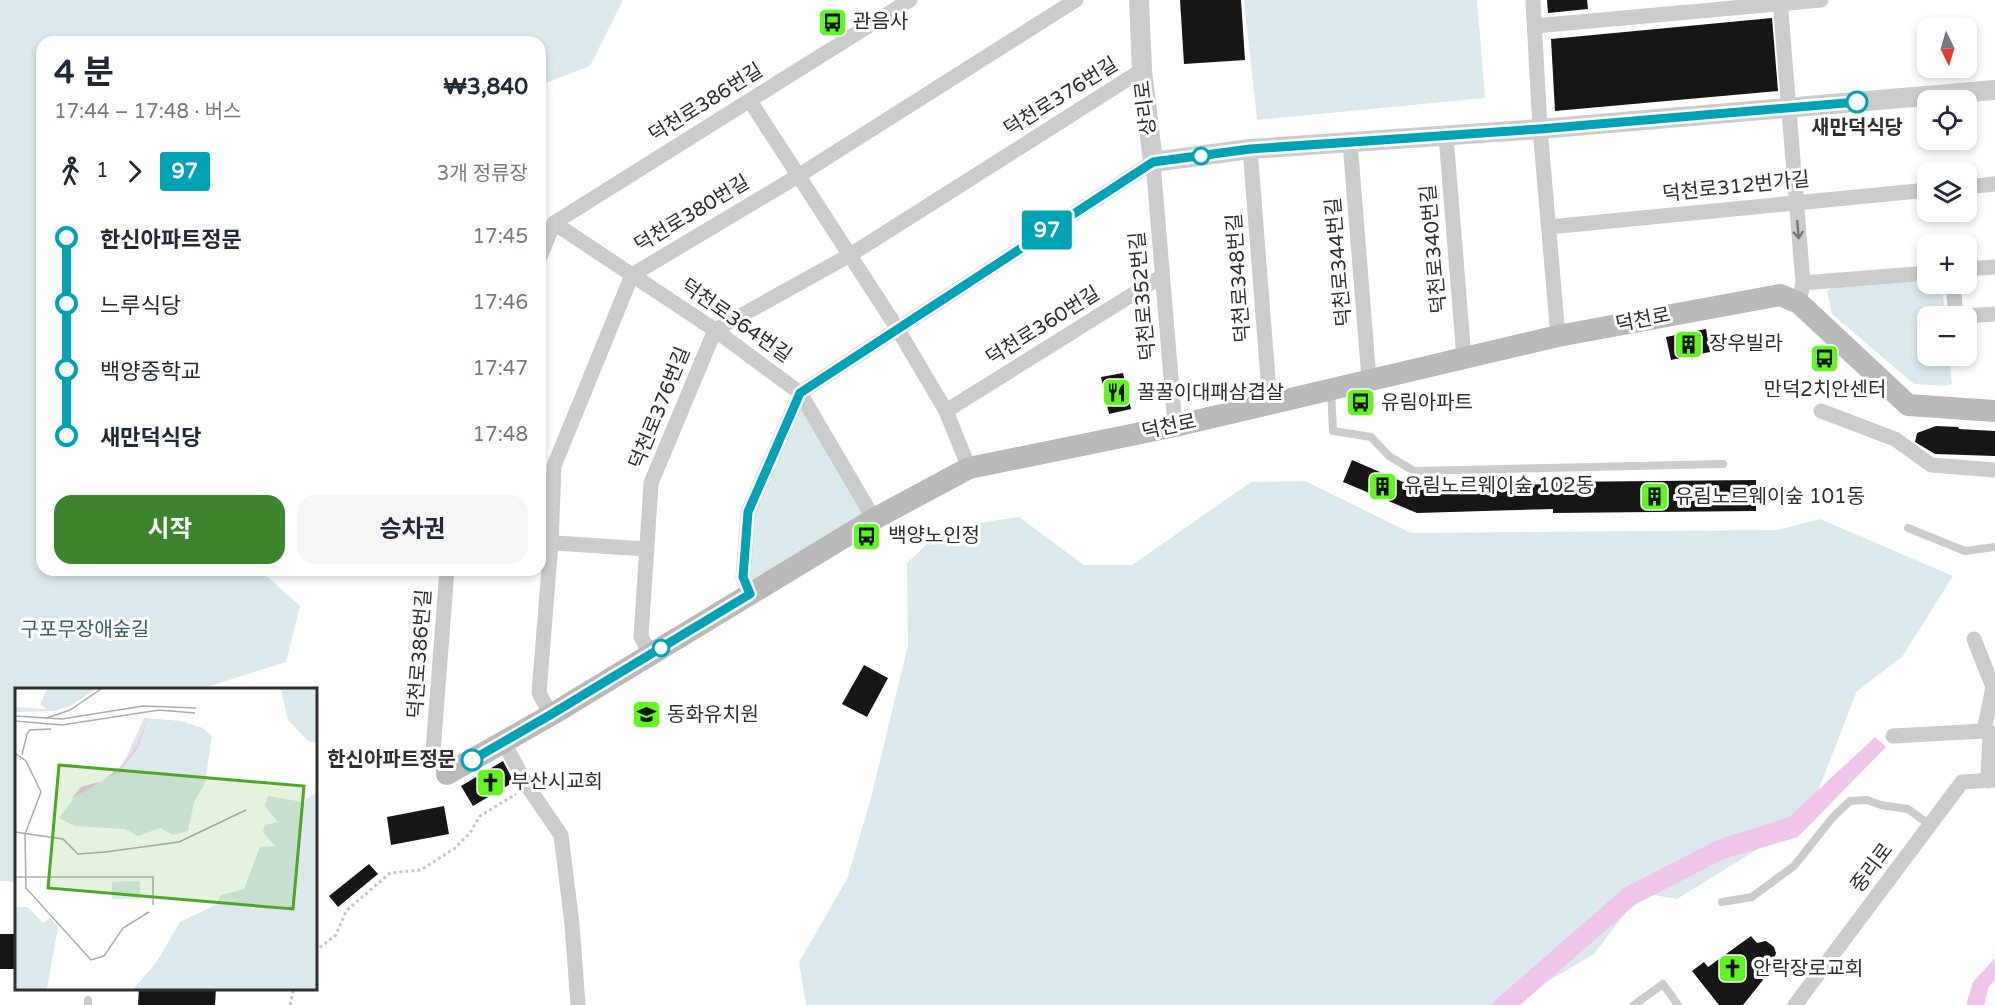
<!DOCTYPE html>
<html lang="ko">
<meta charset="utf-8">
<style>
body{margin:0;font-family:"Varela Round","Noto Sans KR",sans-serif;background:#f6f6f7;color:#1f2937;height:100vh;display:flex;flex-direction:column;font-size:22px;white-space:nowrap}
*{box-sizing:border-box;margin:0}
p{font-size:20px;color:#747a83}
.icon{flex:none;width:33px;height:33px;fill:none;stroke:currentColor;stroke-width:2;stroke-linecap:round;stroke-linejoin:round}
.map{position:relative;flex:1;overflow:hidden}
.panel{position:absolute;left:36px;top:36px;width:510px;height:540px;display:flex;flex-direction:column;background:#fff;border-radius:18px;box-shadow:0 3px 9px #0003}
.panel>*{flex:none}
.badge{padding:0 12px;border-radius:4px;font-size:21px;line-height:39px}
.needle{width:39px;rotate:175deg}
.fabs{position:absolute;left:1917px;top:18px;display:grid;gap:12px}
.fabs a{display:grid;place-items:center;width:60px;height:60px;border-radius:12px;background:#fff;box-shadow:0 3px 9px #0003;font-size:30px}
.map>.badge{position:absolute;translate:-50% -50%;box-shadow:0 0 0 3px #fff}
.legs{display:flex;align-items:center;gap:9px;height:66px;padding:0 18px;font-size:20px}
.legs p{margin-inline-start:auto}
.head{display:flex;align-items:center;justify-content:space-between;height:102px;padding:0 18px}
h1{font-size:33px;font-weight:700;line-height:45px}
.cta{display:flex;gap:12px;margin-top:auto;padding:12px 18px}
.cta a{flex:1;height:69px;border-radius:18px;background:#3d852d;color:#fff;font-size:24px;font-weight:700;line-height:69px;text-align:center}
.cta a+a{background:#f6f6f7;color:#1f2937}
ul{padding:0 18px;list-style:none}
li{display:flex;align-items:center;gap:21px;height:66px;font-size:22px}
li i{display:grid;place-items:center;width:9px;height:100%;margin:0 8px;background:currentColor}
li i::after{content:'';width:15px;height:15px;margin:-8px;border:4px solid;border-radius:50%;background:#fff}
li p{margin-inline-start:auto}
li:first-child i{background:linear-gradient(#0000 50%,currentColor 0)}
li:last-child i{background:linear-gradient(currentColor 50%,#0000 0)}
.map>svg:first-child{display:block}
.green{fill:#dbe9ed}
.water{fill:#efc5e9}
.building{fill:#161616}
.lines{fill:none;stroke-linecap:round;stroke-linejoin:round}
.path{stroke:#c6c6c6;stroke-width:3;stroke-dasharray:3 3;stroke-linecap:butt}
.service{stroke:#ccc;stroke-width:8}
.minor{stroke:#ccc;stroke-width:15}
.tertiary{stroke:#ccc;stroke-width:20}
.secondary{stroke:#b9b9b9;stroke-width:22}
.oneway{stroke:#767676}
.line-1-casing{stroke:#fff;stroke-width:14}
.line-1{stroke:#00a3b4;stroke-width:9}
.stop-1-dot{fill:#fff;stroke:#00a3b4;stroke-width:3}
.labels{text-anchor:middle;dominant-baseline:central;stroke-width:6;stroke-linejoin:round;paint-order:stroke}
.poi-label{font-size:20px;fill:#2f2f2f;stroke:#fff;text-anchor:start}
.street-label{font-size:20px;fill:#2f2f2f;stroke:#fff}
.stop-label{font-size:20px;font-weight:bold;fill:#2f2f2f;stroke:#fff}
.park-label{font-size:20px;fill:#375e6f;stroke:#fff}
.inset-road{fill:none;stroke:#acacac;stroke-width:1.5}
.view{fill:#4ea626;fill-opacity:0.15;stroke:#4ea626;stroke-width:3}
.inset-edge{fill:none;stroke:#2f2f2f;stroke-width:3}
</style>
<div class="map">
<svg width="1995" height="1005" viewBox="0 0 1995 1005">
<rect width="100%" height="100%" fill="#fff"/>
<g class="green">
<polygon points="0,0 623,0 590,66 540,85 540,42 42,42 42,570 260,570 300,606 286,662 197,690 16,690 16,882 0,881"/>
<polygon points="1244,0 1477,0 1485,98 1257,120"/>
<polygon points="1927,276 1928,284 1942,284 1945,316 1928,316 1928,356 1949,356 1952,384 1943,386 1914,384 1832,314 1827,291 1836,285"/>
<polygon points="799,401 867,519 753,588 746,572 751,512"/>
<polygon points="1305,481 1411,533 1777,530 1820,519 1953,576 1902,657 1857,691 1807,819 1677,899 1641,893 1594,954 1508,1005 806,1005 799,962 847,879 871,798 908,645 907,563 944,528 1019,517 1084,565 1132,565 1251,482"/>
</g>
<g class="water">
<polygon points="1875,737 1886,747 1798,837 1724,859 1636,904 1520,1005 1490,1005 1624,888 1717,840 1789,817"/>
<polygon points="1995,958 1995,980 1989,986 1984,1005 1966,1005 1973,982"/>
</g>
<g class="building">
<polygon points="1180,0 1241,0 1245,60 1184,64"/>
<polygon points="1547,0 1587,0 1588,9 1548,13"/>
<polygon points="1772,18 1778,91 1555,111 1551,39"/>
<polygon points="1706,329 1710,352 1671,360 1666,337"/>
<polygon points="1123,373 1131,409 1109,414 1101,377"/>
<polygon points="1936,426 1958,427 1959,429 1995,431 1995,456 1935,454 1915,442 1917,433"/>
<polygon points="1352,460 1417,488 1553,484 1553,482 1756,480 1756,511 1553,513 1553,509 1417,513 1343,482"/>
<polygon points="864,665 888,678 867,717 842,704"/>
<polygon points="503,761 514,782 473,806 461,786"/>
<polygon points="444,806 449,834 391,845 387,817"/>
<polygon points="369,864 378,874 338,907 329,896"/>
<rect x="0" y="934" width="16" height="35"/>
<polygon points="1751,936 1757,943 1766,941 1774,947 1776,953 1773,962 1776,964 1760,976 1763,980 1743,1005 1719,1005 1692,971 1704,962 1708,967"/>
<polygon points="139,988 216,988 215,1005 138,1005"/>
</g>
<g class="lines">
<g class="path">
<polyline points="315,951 336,935 346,911 390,873 421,870 455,848 470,833 480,816 516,794"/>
<polyline points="290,1005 294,988"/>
</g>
<g class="service">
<polyline points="1331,390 1333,431 1371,437 1389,456 1414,471 1723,464"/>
<polyline points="1908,528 1965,551 1995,547"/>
<polyline points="1722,902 1752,897 1794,866 1833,817 1850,801 1867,800 1881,805 1908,809 1930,825"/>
<polyline points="88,1000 88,1005"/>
<polyline points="1634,1005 1663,984 1678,1005"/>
</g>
<g class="minor">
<polyline points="1533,0 1540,129 1558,336"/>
<polyline points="1780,0 1803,283 1799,303"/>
<polyline points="1535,26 1821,0"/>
<polyline points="750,101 897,328 946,411 969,468"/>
<polyline points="1446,136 1464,358"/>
<polyline points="1350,142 1369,379"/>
<polyline points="1250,149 1270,404"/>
<polyline points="1966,187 1995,184"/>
<polyline points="554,223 715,330 800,393 874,519"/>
<polyline points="1549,227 1928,190"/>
<polyline points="540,257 554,223 910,0"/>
<polyline points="1966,269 1995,267"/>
<polyline points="1803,283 1928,273"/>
<polyline points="1953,284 1956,316"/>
<polyline points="1963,316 1995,314"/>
<polyline points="946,411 1162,276"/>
<polyline points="1821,411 1895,439 1931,465 1995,470"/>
<polyline points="540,542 646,549"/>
<polyline points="750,594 743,577 748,512 800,393 1153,162 1175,426"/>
<polyline points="1974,639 1993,687 1984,731"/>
<polyline points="651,654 641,637 651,483 715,330 850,255 1142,70"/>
<polyline points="551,715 539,693 551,543 554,466 632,275 798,176 1076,0"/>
<polyline points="1893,736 1984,731 1995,734"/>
<polyline points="504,743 528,787 561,835 572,924 578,1005"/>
<polyline points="447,774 433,751 447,570"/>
<polyline points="1988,781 1990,733"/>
<polyline points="1795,1005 1962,782 1995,780"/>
</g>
<polyline class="tertiary" points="1139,0 1142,70 1153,162 1250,149 1540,129 1995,90"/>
<polyline class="secondary" points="447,774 551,715 874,519 969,468 1175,426 1558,336 1780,295 1799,303 1908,405 1995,411"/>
</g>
<defs><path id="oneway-shaft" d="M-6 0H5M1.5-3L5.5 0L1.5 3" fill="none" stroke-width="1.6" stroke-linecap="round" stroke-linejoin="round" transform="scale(1.5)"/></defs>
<use class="oneway" href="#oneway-shaft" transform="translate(1798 230) rotate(85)"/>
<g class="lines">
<defs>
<polyline id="line-1" points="472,760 550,715 750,594 743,577 748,512 800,393 1153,162 1250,149 1540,129 1857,102"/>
</defs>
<use href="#line-1" class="line-1-casing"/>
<use href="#line-1" class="line-1"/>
</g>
<defs>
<symbol id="bus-square" viewBox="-11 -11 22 22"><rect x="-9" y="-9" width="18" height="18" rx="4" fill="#62f620" stroke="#fff"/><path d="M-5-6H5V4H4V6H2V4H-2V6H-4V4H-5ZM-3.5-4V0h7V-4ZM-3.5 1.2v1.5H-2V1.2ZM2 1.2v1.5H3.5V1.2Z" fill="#111"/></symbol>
<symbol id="building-square" viewBox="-11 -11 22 22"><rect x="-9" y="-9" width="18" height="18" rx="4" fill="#62f620" stroke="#fff"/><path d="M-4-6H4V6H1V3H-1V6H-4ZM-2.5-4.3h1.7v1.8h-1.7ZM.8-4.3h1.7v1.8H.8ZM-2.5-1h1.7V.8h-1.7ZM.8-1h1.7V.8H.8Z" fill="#111"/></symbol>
<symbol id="restaurant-square" viewBox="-11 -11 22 22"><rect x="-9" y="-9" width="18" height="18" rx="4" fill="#62f620" stroke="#fff"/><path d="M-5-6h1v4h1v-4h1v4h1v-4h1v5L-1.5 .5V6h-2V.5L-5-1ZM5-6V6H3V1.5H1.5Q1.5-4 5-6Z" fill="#111"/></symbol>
<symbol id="school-square" viewBox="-11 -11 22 22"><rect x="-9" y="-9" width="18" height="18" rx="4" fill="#62f620" stroke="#fff"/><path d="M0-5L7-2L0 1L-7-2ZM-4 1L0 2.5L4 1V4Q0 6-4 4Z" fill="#111"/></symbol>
<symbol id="church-square" viewBox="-11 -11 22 22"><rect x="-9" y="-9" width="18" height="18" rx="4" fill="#62f620" stroke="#fff"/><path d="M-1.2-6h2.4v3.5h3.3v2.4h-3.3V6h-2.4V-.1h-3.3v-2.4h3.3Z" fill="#111"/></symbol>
</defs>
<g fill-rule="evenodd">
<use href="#bus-square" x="816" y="6" width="33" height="33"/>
<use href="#building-square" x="1672" y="328" width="33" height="33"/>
<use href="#bus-square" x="1808" y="342" width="33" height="33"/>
<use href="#restaurant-square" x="1100" y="376" width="33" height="33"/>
<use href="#bus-square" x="1344" y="386" width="33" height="33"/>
<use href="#building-square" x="1366" y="470" width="33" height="33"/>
<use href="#building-square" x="1638" y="480" width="33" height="33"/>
<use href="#bus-square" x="850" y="520" width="33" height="33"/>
<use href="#school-square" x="630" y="698" width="33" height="33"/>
<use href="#church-square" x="474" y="766" width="33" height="33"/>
<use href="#church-square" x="1716" y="952" width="33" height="33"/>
</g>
<g class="stop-1-dot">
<circle cx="1857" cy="102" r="10"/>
<circle cx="1201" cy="156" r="8"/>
<circle cx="661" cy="648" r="8"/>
<circle cx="472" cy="760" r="10"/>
</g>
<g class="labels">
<g class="poi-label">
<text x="853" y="22">관음사</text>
<text x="1709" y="344">장우빌라</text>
<text x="1825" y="390" text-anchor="middle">만덕2치안센터</text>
<text x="1137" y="393">꿀꿀이대패삼겹살</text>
<text x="1381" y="403">유림아파트</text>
<text x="1404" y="486">유림노르웨이숲 102동</text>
<text x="1675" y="497">유림노르웨이숲 101동</text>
<text x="888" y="536">백양노인정</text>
<text x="667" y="715">동화유치원</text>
<text x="511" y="782">부산시교회</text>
<text x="1753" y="969">안락장로교회</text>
</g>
<g class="street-label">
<text transform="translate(1061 97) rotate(-32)">덕천로376번길</text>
<text transform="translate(706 103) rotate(-32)">덕천로386번길</text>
<text transform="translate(1146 108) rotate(-97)">상리로</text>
<text transform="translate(1736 187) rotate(-6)">덕천로312번가길</text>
<text transform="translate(692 214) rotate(-31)">덕천로380번길</text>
<text transform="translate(1434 249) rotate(-95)">덕천로340번길</text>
<text transform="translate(1339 262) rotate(-95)">덕천로344번길</text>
<text transform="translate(1239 278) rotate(-94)">덕천로348번길</text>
<text transform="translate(1143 296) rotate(-95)">덕천로352번길</text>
<text transform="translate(1643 320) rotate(-11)">덕천로</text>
<text transform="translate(736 321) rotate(35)">덕천로364번길</text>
<text transform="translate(1043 326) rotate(-32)">덕천로360번길</text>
<text transform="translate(660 408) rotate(-68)">덕천로376번길</text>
<text transform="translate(1169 427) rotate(-12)">덕천로</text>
<text transform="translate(420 654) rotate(-86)">덕천로386번길</text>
<text transform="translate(1872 868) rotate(-53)">중리로</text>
</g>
<g class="stop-label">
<text x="1857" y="128">새만덕식당</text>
<text x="456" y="760" text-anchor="end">한신아파트정문</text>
</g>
<g class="park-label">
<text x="85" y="630">구포무장애숲길</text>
</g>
</g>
<g transform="translate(15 688)">
<rect width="302" height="302" fill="#fff"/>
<path d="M32,1H80L57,17L40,23L0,24V19L31,21L25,16ZM266,1H301V55L293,53L273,32ZM129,30L166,33L188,40L197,48L190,95L179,114L173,143L158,147L145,140L123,148L110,141L60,138L44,130L65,102L86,94L106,81ZM301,104V301H118L141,275L165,234L200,217L206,207L229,201L245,159L260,158L248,144L250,137L263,134L250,118L253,108L288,114ZM125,193V211H97V194ZM0,219H13L28,235L35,230L43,239L32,301H0Z" fill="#dbe9ed"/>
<path d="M133,30L123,60L106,82L56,111L66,99L87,93L104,80L120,60Z" fill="#efc5e9"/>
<path class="inset-road" d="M0,28L47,31L128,18L181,20M32,30L55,22L86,1M0,33L47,37L144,22L180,25M12,46L15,42L36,41M0,65L11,73L26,104L10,146M7,67L12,46M0,144L48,151L63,166L90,164L164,154L231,122M10,146L11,200L76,272L89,268L108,240L134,224M0,189H138V217"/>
<path class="view" d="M44,77L289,98L278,221L33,200Z"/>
<rect width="302" height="302" class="inset-edge"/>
</g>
</svg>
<div class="fabs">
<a><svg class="needle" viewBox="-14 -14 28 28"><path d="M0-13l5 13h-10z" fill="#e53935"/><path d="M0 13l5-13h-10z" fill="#747a83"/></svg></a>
<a><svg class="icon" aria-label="locate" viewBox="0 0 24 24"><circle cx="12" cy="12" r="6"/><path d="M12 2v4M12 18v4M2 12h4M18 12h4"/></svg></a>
<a><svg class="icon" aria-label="layers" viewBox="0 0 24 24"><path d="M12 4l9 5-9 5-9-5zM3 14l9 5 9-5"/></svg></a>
<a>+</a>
<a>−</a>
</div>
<b class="badge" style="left:1047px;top:230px;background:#00a3b4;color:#fff">97</b>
<section class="panel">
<div class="head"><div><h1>4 분</h1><p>17:44 – 17:48 · 버스</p></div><b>₩3,840</b></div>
<div class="legs"><svg class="icon" aria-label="walk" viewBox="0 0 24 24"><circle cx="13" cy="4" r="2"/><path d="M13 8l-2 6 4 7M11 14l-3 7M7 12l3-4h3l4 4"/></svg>1<svg class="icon" aria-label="forward" viewBox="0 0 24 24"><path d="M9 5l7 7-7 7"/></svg><b class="badge" style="background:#00a3b4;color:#fff">97</b><p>3개 정류장</p></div>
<ul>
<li><i style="color:#00a3b4"></i><b>한신아파트정문</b><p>17:45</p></li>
<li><i style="color:#00a3b4"></i><span>느루식당</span><p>17:46</p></li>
<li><i style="color:#00a3b4"></i><span>백양중학교</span><p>17:47</p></li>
<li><i style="color:#00a3b4"></i><b>새만덕식당</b><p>17:48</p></li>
</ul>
<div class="cta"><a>시작</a><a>승차권</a></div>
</section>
</div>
